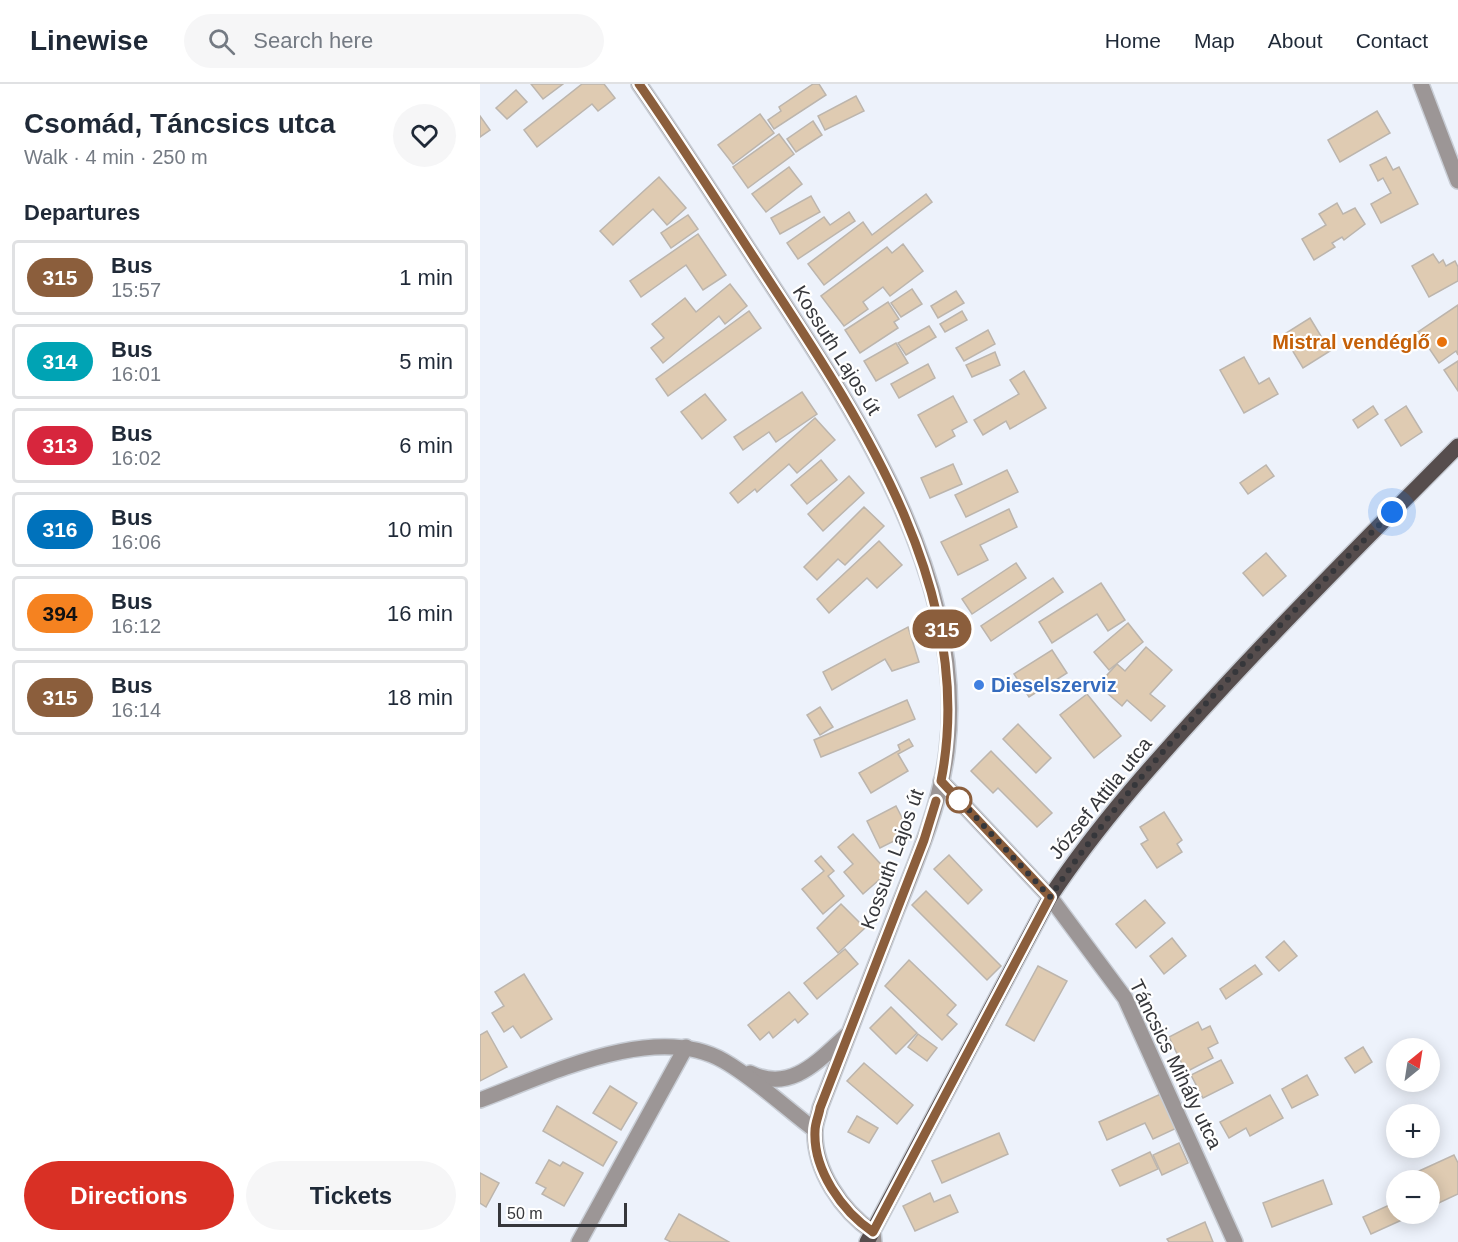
<!DOCTYPE html>
<meta charset="utf-8">
<style>
body{margin:0;font-family:Arial,sans-serif;background:#f6f6f7;color:#1f2937;height:100vh;display:flex;flex-direction:column;font-size:22px;white-space:nowrap}
*{box-sizing:border-box;margin:0}
p{font-size:20px;color:#747a83}
.icon{flex:none;width:33px;height:33px;fill:none;stroke:currentColor;stroke-width:2;stroke-linecap:round;stroke-linejoin:round}
.map{position:relative;flex:1;overflow:hidden}
.details{display:flex;flex-direction:column;background:#fff;width:480px}
.details>*{flex:none}
.badge{padding:0 12px;border-radius:20px;font-size:21px;line-height:39px}
.needle{width:39px;rotate:30deg}
.controls{position:absolute;left:906px;top:954px;display:grid;gap:12px}
.controls a{display:grid;place-items:center;width:54px;height:54px;border-radius:50%;background:#fff;box-shadow:0 3px 15px #0003;font-size:30px}
.scale{position:absolute;left:18px;bottom:15px;width:129px;box-sizing:border-box;padding-left:6px;border:3px solid #36373b;border-top:0;font-size:16px;line-height:21px;white-space:nowrap;color:#36373b;-webkit-text-stroke:4px #fff;paint-order:stroke}
.you{position:absolute;width:30px;height:30px;margin:-15px;border:4px solid #fff;border-radius:50%;background:#1a73e8;box-shadow:0 0 0 9px #1a73e833}
.map>.badge{position:absolute;translate:-50% -50%;box-shadow:0 0 0 3px #fff}
h2{padding:0 24px;font-size:22px;line-height:54px}
.round{display:grid;place-items:center;flex:none;width:63px;height:63px;border-radius:32px;background:#f6f6f7}
.head{display:flex;align-items:center;justify-content:space-between;height:102px;padding:0 24px}
h1{font-size:28px;font-weight:600;line-height:45px}
.button{display:flex;gap:12px;margin-top:auto;padding:12px 24px}
.button a{flex:1;height:69px;border-radius:36px;background:#d93025;color:#fff;font-size:24px;font-weight:600;line-height:69px;text-align:center}
.button a+a{background:#f6f6f7;color:#1f2937}
ul{padding:0;list-style:none}
li{display:flex;align-items:center;gap:18px;height:75px;margin:0 12px 9px;padding:0 12px;border:3px solid #e0e1e3;border-radius:6px}
li div{flex:1}
li b{display:block;font-size:22px}
li em{font-style:normal}
li .badge{min-width:66px;font-weight:700;text-align:center}
header{display:flex;align-items:center;gap:36px;box-sizing:border-box;height:84px;padding:0 30px;background:#fff;border-bottom:2px solid #e0e1e3}
header strong{font-size:28px}
nav{display:flex;gap:33px;margin-inline-start:auto;font-size:21px}
.search{width:420px;height:54px;background:#f6f6f7;display:flex;align-items:center;gap:15px;box-sizing:border-box;padding:0 21px;border-radius:33px;color:#747a83;font-size:22px}
main{display:flex;flex:1;min-height:0}
.map>svg:first-child{display:block}
.building{fill:#dfcbb2;stroke:#bcb5ad;stroke-width:1.5}
.lines{fill:none;stroke-linecap:round;stroke-linejoin:round}
.minor-casing{stroke:#c8cdd5;stroke-width:18}
.major-casing{stroke:#c8cdd5;stroke-width:18}
.minor{stroke:#9c9696;stroke-width:15}
.major{stroke:#564d4d;stroke-width:15}
.line-casing{stroke:#fff;stroke-width:14}
.line{stroke:#8b5e3c;stroke-width:9}
.walk{stroke:#36373b;stroke-width:6;stroke-dasharray:0 10.8}
.food-dot{fill:#e8710a;stroke:#fff;stroke-width:2}
.shop-dot{fill:#3f7fe0;stroke:#fff;stroke-width:2}
.stop-dot{fill:#fff;stroke:#8b5e3c;stroke-width:3}
.labels{text-anchor:middle;dominant-baseline:central;stroke-width:4.5;stroke-linejoin:round;paint-order:stroke}
.food-label{font-size:20px;font-weight:bold;fill:#c56008;stroke:#fff;text-anchor:end}
.street-label{font-size:20px;fill:#36373b;stroke:#fff}
.shop-label{font-size:20px;font-weight:bold;fill:#366cbe;stroke:#fff;text-anchor:start}
</style>
<header>
<strong>Linewise</strong>
<div class="search"><svg class="icon" aria-label="search" viewBox="0 0 24 24"><circle cx="10" cy="10" r="6"/><path d="M15 15l6 6"/></svg>Search here</div>
<nav><a>Home</a><a>Map</a><a>About</a><a>Contact</a></nav>
</header>
<main>
<section class="details">
<div class="head"><div><h1>Csomád, Táncsics utca</h1><p>Walk · 4 min · 250 m</p></div><a class="round"><svg class="icon" aria-label="heart" viewBox="0 0 24 24"><path d="M12 20l-8-8c-3-5 5-10 8-4 3-6 11-1 8 4z"/></svg></a></div>
<h2>Departures</h2>
<ul>
<li><span class="badge" style="background:#8b5e3c;color:#fff">315</span><div><b>Bus</b><p>15:57</p></div><em>1 min</em></li>
<li><span class="badge" style="background:#00a3b4;color:#fff">314</span><div><b>Bus</b><p>16:01</p></div><em>5 min</em></li>
<li><span class="badge" style="background:#d7263d;color:#fff">313</span><div><b>Bus</b><p>16:02</p></div><em>6 min</em></li>
<li><span class="badge" style="background:#0072bc;color:#fff">316</span><div><b>Bus</b><p>16:06</p></div><em>10 min</em></li>
<li><span class="badge" style="background:#f58220;color:#111">394</span><div><b>Bus</b><p>16:12</p></div><em>16 min</em></li>
<li><span class="badge" style="background:#8b5e3c;color:#fff">315</span><div><b>Bus</b><p>16:14</p></div><em>18 min</em></li>
</ul>
<div class="button"><a>Directions</a><a>Tickets</a></div>
</section>
<div class="map">
<svg width="978" height="1158" viewBox="0 0 978 1158">
<rect width="100%" height="100%" fill="#edf2fb"/>
<g class="building">
<polygon points="51,0 83,0 63,15"/>
<polygon points="102,0 124,0 135,14 118,27 112,20 57,63 44,46"/>
<polygon points="333,0 339,0 346,11 294,45 288,36 301,27 299,23"/>
<polygon points="36,6 47,18 27,35 16,24"/>
<polygon points="376,12 384,27 345,46 338,32"/>
<polygon points="897,27 910,49 860,78 848,56"/>
<polygon points="280,30 294,49 253,80 238,61"/>
<polygon points="0,32 10,46 0,53"/>
<polygon points="333,37 342,51 316,68 307,55"/>
<polygon points="299,50 314,70 268,104 253,83"/>
<polygon points="906,73 913,86 919,83 938,120 901,139 891,120 911,109 903,94 898,97 890,81"/>
<polygon points="309,83 322,100 286,128 272,110"/>
<polygon points="179,93 206,124 187,141 173,125 133,161 120,147"/>
<polygon points="446,110 452,118 344,201 328,180 383,138 392,151"/>
<polygon points="331,112 340,128 300,150 291,134"/>
<polygon points="857,119 863,130 875,124 885,140 864,156 862,153 852,159 855,163 834,176 822,155 846,141 839,130"/>
<polygon points="369,128 375,137 318,175 307,159 344,133 350,141"/>
<polygon points="208,131 218,145 191,164 181,149"/>
<polygon points="218,150 246,191 223,206 206,181 161,213 150,197"/>
<polygon points="423,160 443,187 410,212 403,203 383,218 388,225 364,242 341,212 407,163 412,169"/>
<polygon points="953,170 959,179 963,176 966,182 975,177 978,183 978,197 949,213 932,182"/>
<polygon points="250,200 267,222 245,240 239,232 183,279 171,264 184,254 172,240 205,214 216,228"/>
<polygon points="432,205 442,220 421,233 411,219"/>
<polygon points="476,207 484,219 458,234 451,222"/>
<polygon points="408,218 419,235 414,238 418,244 380,269 365,246"/>
<polygon points="978,221 978,271 976,267 959,279 938,248"/>
<polygon points="269,227 281,244 188,312 176,295"/>
<polygon points="482,227 487,236 465,248 460,240"/>
<polygon points="830,234 850,267 823,284 803,251"/>
<polygon points="449,242 456,253 426,271 418,259"/>
<polygon points="508,246 515,260 484,277 476,264"/>
<polygon points="416,259 428,279 396,297 384,277"/>
<polygon points="515,268 520,281 492,293 486,281"/>
<polygon points="764,273 779,300 789,294 798,310 764,329 740,286"/>
<polygon points="978,277 978,307 964,286"/>
<polygon points="448,280 455,294 419,314 411,300"/>
<polygon points="544,287 566,324 530,345 526,337 503,351 494,336 539,310 530,296"/>
<polygon points="322,308 337,330 296,358 289,348 263,366 254,353"/>
<polygon points="225,310 246,336 222,355 201,328"/>
<polygon points="473,312 487,338 472,346 475,352 456,363 438,331"/>
<polygon points="893,322 898,330 878,344 873,336"/>
<polygon points="926,322 942,348 921,362 905,336"/>
<polygon points="335,334 355,356 317,389 309,380 277,408 275,405 258,419 250,409"/>
<polygon points="341,376 357,396 327,420 311,401"/>
<polygon points="473,380 482,400 450,414 441,394"/>
<polygon points="786,381 794,392 768,410 760,399"/>
<polygon points="527,386 538,408 486,433 475,411"/>
<polygon points="369,392 384,409 343,447 328,430"/>
<polygon points="384,423 404,442 365,481 358,475 337,496 324,483"/>
<polygon points="529,425 537,443 500,461 508,476 478,491 461,458"/>
<polygon points="399,457 422,481 397,504 387,494 349,529 337,515"/>
<polygon points="786,469 806,492 783,512 763,489"/>
<polygon points="536,479 546,494 492,530 482,515"/>
<polygon points="573,494 583,508 511,557 501,542"/>
<polygon points="621,499 645,536 628,547 617,530 572,559 559,538"/>
<polygon points="648,539 663,558 629,586 614,568"/>
<polygon points="428,543 439,578 412,587 405,575 352,606 343,588"/>
<polygon points="666,563 692,586 670,610 685,622 671,637 647,616 642,622 618,601 637,580 645,587"/>
<polygon points="572,566 587,589 549,613 534,590"/>
<polygon points="607,610 641,652 614,674 580,631"/>
<polygon points="427,616 435,635 341,673 334,656"/>
<polygon points="340,623 353,643 340,651 327,631"/>
<polygon points="538,640 571,674 556,689 523,655"/>
<polygon points="429,655 433,662 418,670 428,687 391,709 379,689 420,666 418,661"/>
<polygon points="511,667 572,729 557,743 518,704 513,709 491,687"/>
<polygon points="416,722 430,749 400,764 387,737"/>
<polygon points="684,728 702,756 697,760 702,768 677,784 661,760 668,756 660,743"/>
<polygon points="373,750 408,788 383,810 364,788 373,780 358,763"/>
<polygon points="469,771 502,806 488,820 454,785"/>
<polygon points="341,772 354,787 348,792 364,812 343,830 322,805 344,787 335,777"/>
<polygon points="446,807 521,882 507,896 432,821"/>
<polygon points="665,816 685,839 656,864 636,840"/>
<polygon points="361,820 385,844 358,869 337,844"/>
<polygon points="692,854 706,872 684,890 670,872"/>
<polygon points="804,857 817,872 799,887 786,873"/>
<polygon points="365,865 378,880 337,915 324,899"/>
<polygon points="429,876 476,921 467,931 477,940 462,956 405,902"/>
<polygon points="775,881 782,890 746,915 740,905"/>
<polygon points="558,882 587,897 554,957 526,941"/>
<polygon points="44,890 72,935 41,954 33,942 24,948 12,929 24,922 15,908"/>
<polygon points="309,908 328,930 318,939 315,935 293,954 289,948 280,956 268,941"/>
<polygon points="411,923 437,949 416,970 390,944"/>
<polygon points="718,938 722,946 730,942 738,959 728,964 733,974 706,988 689,953"/>
<polygon points="7,947 27,983 0,997 0,951"/>
<polygon points="438,950 457,964 447,977 428,963"/>
<polygon points="883,963 892,978 875,989 865,974"/>
<polygon points="741,976 753,999 723,1014 711,991"/>
<polygon points="384,979 433,1021 417,1040 367,997"/>
<polygon points="827,991 838,1011 812,1024 802,1005"/>
<polygon points="130,1002 157,1019 141,1046 113,1029"/>
<polygon points="683,1009 699,1043 673,1055 665,1039 627,1056 619,1038"/>
<polygon points="790,1011 803,1034 770,1052 766,1044 749,1054 740,1038"/>
<polygon points="77,1022 137,1058 123,1082 63,1047"/>
<polygon points="377,1032 398,1044 389,1059 368,1048"/>
<polygon points="519,1049 528,1070 462,1099 452,1077"/>
<polygon points="699,1059 708,1079 682,1091 673,1071"/>
<polygon points="670,1068 678,1085 640,1102 632,1086"/>
<polygon points="974,1071 978,1079 978,1110 950,1123 950,1096 927,1096 926,1093"/>
<polygon points="69,1076 80,1082 83,1078 103,1089 84,1122 62,1110 66,1104 56,1099"/>
<polygon points="0,1089 19,1099 6,1123 0,1119"/>
<polygon points="843,1096 852,1120 792,1143 783,1119"/>
<polygon points="450,1109 454,1118 470,1111 478,1128 435,1147 423,1122"/>
<polygon points="916,1118 916,1130 935,1130 891,1150 883,1133"/>
<polygon points="199,1130 249,1158 191,1158 185,1155"/>
<polygon points="725,1138 733,1158 689,1158 687,1155"/>
</g>
<g class="lines">
<defs>
<g id="minor">
<path d="M159,0C202,62 243,126 284,189C374,326 489,495 467,667C460,722 437,776 416,828C391,894 365,959 340,1024C339,1031 335,1039 335,1047C334,1086 362,1127 393,1148L394,1158"/>
<polyline points="941,0 978,97"/>
<polyline points="461,697 570,813 645,914 755,1158"/>
<path d="M270,989C311,1009 338,977 367,951"/>
<path d="M0,1016C68,991 175,937 244,977C274,994 307,1025 335,1046"/>
<polyline points="99,1158 206,963"/>
</g>
<path id="major" d="M387,1158L570,813C619,739 677,675 737,610C815,525 897,444 978,362"/>
</defs>
<use href="#minor" class="minor-casing"/>
<use href="#major" class="major-casing"/>
<use href="#minor" class="minor"/>
<use href="#major" class="major"/>
</g>
<g class="lines">
<defs>
<path id="line" d="M159,0C202,62 243,126 284,189C382,338 498,510 461,697L570,813L393,1148C362,1127 333,1086 335,1047C335,1039 339,1031 340,1024L444,756L456,717"/>
</defs>
<use href="#line" class="line-casing"/>
<use href="#line" class="line"/>
<path class="walk" d="M479,716L477,713L570,813C665,673 793,548 912,428"/>
</g>
<circle class="food-dot" cx="962" cy="258" r="6"/>
<circle class="shop-dot" cx="499" cy="601" r="6"/>
<circle class="stop-dot" cx="479" cy="716" r="12"/>
<g class="labels">
<g class="food-label">
<text x="950" y="258">Mistral vendéglő</text>
</g>
<g class="street-label">
<text transform="translate(357 266) rotate(58)">Kossuth Lajos út</text>
<text transform="translate(620 714) rotate(-51)">József Attila utca</text>
<text transform="translate(412 775) rotate(-70)">Kossuth Lajos út</text>
<text transform="translate(696 980) rotate(64)">Táncsics Mihály utca</text>
</g>
<g class="shop-label">
<text x="511" y="601">Dieselszerviz</text>
</g>
</g>
</svg>
<div class="controls">
<a><svg class="needle" viewBox="-14 -14 28 28"><path d="M0-13l5 13h-10z" fill="#e53935"/><path d="M0 13l5-13h-10z" fill="#747a83"/></svg></a>
<a>+</a>
<a>−</a>
</div>
<div class="scale">50 m</div>
<div class="you" style="left:912px;top:428px"></div>
<b class="badge" style="left:462px;top:545px;background:#8b5e3c;color:#fff">315</b>
</div>
</main>
